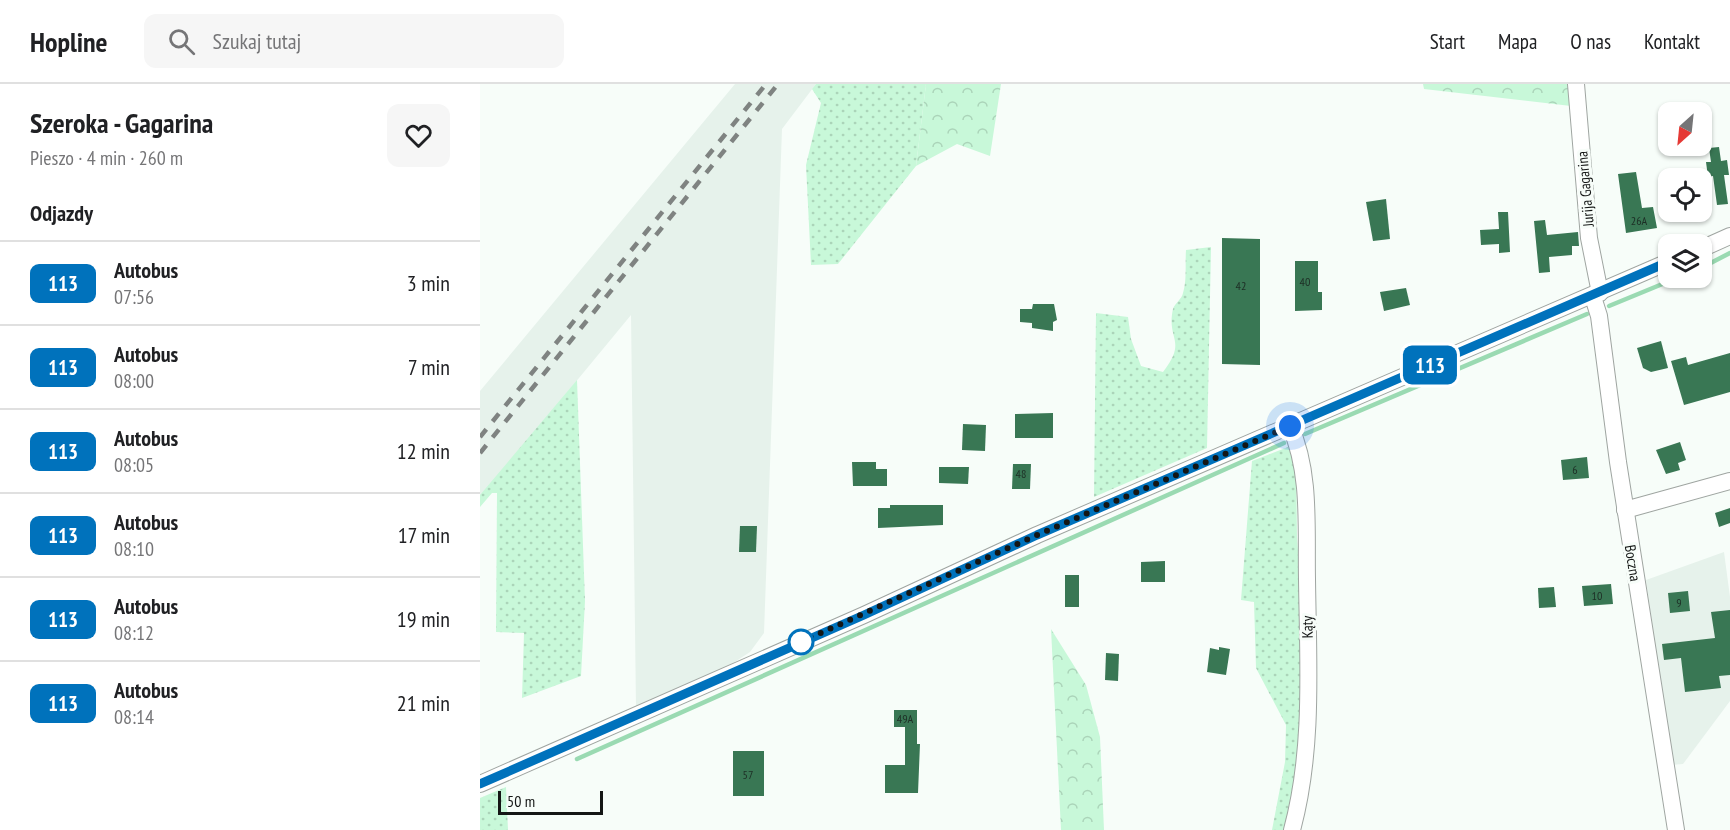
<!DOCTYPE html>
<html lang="pl">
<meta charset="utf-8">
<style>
body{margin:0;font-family:"PT Sans Narrow",sans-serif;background:#f6f6f6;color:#202124;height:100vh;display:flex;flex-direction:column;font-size:22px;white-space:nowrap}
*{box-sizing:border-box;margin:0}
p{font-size:20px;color:#757577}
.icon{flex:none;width:33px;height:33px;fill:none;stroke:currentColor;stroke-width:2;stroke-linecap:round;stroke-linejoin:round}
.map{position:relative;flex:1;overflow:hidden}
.side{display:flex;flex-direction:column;background:#fff;width:480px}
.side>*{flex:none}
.badge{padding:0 12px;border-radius:9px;font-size:21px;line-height:39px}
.needle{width:39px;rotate:207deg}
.controls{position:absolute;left:1178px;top:18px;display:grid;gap:12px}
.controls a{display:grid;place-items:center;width:54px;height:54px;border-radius:12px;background:#fff;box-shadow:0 2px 4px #0004;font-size:30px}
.scale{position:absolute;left:18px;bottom:15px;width:105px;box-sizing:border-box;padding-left:6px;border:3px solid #141615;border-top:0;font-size:16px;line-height:21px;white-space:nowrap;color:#141615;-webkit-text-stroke:4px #f7fdf9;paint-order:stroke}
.you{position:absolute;width:30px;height:30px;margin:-15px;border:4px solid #fff;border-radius:50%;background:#1a73e8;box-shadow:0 0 0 9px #1a73e833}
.map>.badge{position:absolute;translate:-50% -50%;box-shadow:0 0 0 3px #fff}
h2{padding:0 30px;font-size:22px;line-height:54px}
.round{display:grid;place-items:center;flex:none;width:63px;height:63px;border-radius:12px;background:#f6f6f6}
.head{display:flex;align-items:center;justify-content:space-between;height:102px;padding:0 30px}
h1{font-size:28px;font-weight:800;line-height:45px}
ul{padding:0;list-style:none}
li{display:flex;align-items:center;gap:18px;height:84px;padding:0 30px;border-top:2px solid #e0e0e0}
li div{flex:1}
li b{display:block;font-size:22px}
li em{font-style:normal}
li .badge{min-width:66px;font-weight:700;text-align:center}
header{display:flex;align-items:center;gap:36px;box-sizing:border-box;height:84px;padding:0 30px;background:#fff;border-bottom:2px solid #e0e0e0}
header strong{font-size:28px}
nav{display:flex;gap:33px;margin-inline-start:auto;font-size:21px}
.search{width:420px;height:54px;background:#f6f6f6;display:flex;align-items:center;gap:15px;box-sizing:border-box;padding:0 21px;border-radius:12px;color:#757577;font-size:22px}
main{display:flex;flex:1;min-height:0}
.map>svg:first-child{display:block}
.built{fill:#e6f2eb}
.green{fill:url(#green-dots)}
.forest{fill:url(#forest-crowns)}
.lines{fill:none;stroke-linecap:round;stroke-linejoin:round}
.stream{stroke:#9adab2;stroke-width:4.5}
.building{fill:#397754}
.minor-casing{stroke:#9fa5a1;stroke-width:18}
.minor{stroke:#fff;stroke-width:16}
.rail{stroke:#7f8381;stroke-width:4.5;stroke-dasharray:10 10;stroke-linecap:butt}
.line-casing{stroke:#fff;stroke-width:14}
.line{stroke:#0072bc;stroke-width:9}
.walk{stroke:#141615;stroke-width:6;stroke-dasharray:0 10.8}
.stop-dot{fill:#fff;stroke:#0072bc;stroke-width:3}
.labels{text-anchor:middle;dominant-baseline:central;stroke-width:6;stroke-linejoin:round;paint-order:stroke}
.number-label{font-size:12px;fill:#1d2e25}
.street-label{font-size:15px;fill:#141615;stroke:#f7fdf9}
</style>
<header>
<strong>Hopline</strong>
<div class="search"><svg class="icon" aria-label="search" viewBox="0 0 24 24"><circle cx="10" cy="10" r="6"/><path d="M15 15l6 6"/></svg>Szukaj tutaj</div>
<nav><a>Start</a><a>Mapa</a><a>O nas</a><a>Kontakt</a></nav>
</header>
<main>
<section class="side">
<div class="head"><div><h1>Szeroka - Gagarina</h1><p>Pieszo · 4 min · 260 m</p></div><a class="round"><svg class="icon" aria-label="heart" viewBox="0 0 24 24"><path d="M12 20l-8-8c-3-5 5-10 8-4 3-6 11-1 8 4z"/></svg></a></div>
<h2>Odjazdy</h2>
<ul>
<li><span class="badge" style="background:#0072bc;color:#fff">113</span><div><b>Autobus</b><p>07:56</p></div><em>3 min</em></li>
<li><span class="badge" style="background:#0072bc;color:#fff">113</span><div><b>Autobus</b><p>08:00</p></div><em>7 min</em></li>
<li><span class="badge" style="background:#0072bc;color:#fff">113</span><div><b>Autobus</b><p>08:05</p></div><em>12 min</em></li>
<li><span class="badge" style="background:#0072bc;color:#fff">113</span><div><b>Autobus</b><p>08:10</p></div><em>17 min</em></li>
<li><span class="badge" style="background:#0072bc;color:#fff">113</span><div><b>Autobus</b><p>08:12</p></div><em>19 min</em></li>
<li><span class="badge" style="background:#0072bc;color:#fff">113</span><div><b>Autobus</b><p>08:14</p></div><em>21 min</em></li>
</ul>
</section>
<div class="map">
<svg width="1250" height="746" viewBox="0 0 1250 746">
<defs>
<pattern id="green-dots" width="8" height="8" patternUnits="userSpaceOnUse" patternTransform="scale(1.5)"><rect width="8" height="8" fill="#c8f8d9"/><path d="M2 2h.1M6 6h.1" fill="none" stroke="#abd4b9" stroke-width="1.8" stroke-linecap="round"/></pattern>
<pattern id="forest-crowns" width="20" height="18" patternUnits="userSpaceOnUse" patternTransform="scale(1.5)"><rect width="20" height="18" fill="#c8f8d9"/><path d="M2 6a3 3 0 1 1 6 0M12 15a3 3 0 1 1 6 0" fill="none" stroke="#abd4b9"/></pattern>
</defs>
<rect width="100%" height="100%" fill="#f7fdf9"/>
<g class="built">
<polygon points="255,0 336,0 302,45 284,549 270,568 247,583 156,623 151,231 0,414 0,307"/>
<polygon points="1244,468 1250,513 1250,617 1203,680 1191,681 1166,496"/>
</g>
<g class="green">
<polygon points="336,0 446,0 436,82 358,180 331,181 326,81 341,19 332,5"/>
<path d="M731,163L727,364L614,413L616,229L648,233L651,255L661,282L683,288C708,256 686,256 693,225C695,219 702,215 703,209C707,197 705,179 706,166Z"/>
<polygon points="97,296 105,517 101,592 42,614 44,549 16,548 17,409 12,409 0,423 0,411"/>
<polygon points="808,363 816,372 817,453 823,535 819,683 807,746 792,746 805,678 806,641 776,584 774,518 761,516 772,377"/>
<polygon points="26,703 28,746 0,746 0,714"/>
</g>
<g class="forest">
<polygon points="446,0 521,0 510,72 477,60 436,82"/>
<polygon points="943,0 1089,0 1091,22 944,5"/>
<polygon points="571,545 606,601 620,653 624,746 581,746"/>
</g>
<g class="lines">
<g class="stream">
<polyline points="1221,184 1250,169"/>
<polyline points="1129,222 1197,194"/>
<polyline points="825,350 1107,230"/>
<polyline points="97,675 804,359"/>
</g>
</g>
<g class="building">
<polygon points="1239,63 1241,77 1247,76 1249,91 1244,91 1248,120 1237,121 1233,92 1228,93 1226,78 1231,78 1229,64"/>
<polygon points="1156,88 1162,124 1173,123 1177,144 1146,149 1138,90"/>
<polygon points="906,115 910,155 893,157 886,118"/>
<polygon points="1018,128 1028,128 1030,168 1019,169 1019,160 1001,161 1000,146 1019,145"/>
<polygon points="1065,136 1067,151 1098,148 1099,162 1092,162 1092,171 1069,173 1070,188 1059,189 1054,137"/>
<polygon points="742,154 780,155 780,281 742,280"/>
<polygon points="815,177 838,177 838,208 842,208 842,226 815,227"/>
<polygon points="926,204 930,221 904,227 900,208"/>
<polygon points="553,220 574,220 577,236 573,238 573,247 552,244 552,239 540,238 540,225 552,225"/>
<polygon points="1181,257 1188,284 1171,288 1163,284 1157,264"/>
<polygon points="1250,269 1250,308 1204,321 1191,277 1206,273 1208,281"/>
<polygon points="573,329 573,354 535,354 535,330"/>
<polygon points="483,340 506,341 505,367 482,366"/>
<polygon points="1200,358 1206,376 1198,379 1200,386 1186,390 1176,366"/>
<polygon points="1107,373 1109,394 1083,396 1081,376"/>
<polygon points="372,378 396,378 396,385 407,385 407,402 373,402"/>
<polygon points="533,380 551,380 550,405 532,405"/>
<polygon points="459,383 489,383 488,400 459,399"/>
<polygon points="410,421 463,421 463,441 398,444 398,424 410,424"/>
<polygon points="1250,424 1250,439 1239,443 1235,429"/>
<polygon points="260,442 277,442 276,468 259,468"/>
<polygon points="685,477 685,498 661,498 661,478"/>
<rect x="585" y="491" width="14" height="32"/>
<polygon points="1131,500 1133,520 1104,522 1102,502"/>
<polygon points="1074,503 1076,523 1059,524 1058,504"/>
<polygon points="1208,507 1210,527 1190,529 1188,509"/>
<polygon points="1250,526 1250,591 1239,592 1241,604 1205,608 1201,574 1184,576 1182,560 1235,554 1231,528"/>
<polygon points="739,563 750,565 746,591 727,588 730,564 739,566"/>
<polygon points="626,569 639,570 638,597 625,596"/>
<polygon points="414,626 437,626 437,660 440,660 438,709 405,709 405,681 425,681 425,643 414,643"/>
<rect x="253" y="667" width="31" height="45"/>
</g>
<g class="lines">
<defs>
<g id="minor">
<polyline points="1096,0 1109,154 1120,209"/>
<polyline points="1221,165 1250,152"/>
<polyline points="1113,213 1119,232 1138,378 1196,746"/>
<path d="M810,342C831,388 826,445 827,495C828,578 834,665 812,746"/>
<polyline points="1145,426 1250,397"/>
<polyline points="0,700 384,531 557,451 1188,178"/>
</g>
</defs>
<use href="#minor" class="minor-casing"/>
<use href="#minor" class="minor"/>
<g class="rail">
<polyline points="0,353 286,0"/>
<polyline points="0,369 298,0"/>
</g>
</g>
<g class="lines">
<defs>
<polyline id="line" points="0,700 384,531 557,451 1188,178"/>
</defs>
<use href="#line" class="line-casing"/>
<use href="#line" class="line"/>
<polyline class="walk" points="321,558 557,451 810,342"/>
</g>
<circle class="stop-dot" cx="321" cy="558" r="12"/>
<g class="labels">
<g class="number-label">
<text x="1159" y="136">26A</text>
<text x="825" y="197">40</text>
<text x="761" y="201">42</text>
<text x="1095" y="385">6</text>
<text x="541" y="389">48</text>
<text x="1117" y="511">10</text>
<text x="1199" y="518">9</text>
<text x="425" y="634">49A</text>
<text x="268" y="690">57</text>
</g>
<g class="street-label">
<text transform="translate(1105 105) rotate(-95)">Jurija Gagarina</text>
<text transform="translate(1153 479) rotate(81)">Boczna</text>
<text transform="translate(827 543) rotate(-91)">Kąty</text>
</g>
</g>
</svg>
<div class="controls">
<a><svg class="needle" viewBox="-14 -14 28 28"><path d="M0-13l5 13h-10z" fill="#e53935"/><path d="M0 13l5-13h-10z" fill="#757577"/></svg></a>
<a><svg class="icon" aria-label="locate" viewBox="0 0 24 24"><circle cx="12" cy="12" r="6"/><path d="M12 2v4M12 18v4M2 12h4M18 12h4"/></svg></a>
<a><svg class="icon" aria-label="layers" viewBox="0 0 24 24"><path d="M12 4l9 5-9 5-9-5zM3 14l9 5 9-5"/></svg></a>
</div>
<div class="scale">50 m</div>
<div class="you" style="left:810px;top:342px"></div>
<b class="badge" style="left:950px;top:281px;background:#0072bc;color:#fff">113</b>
</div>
</main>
